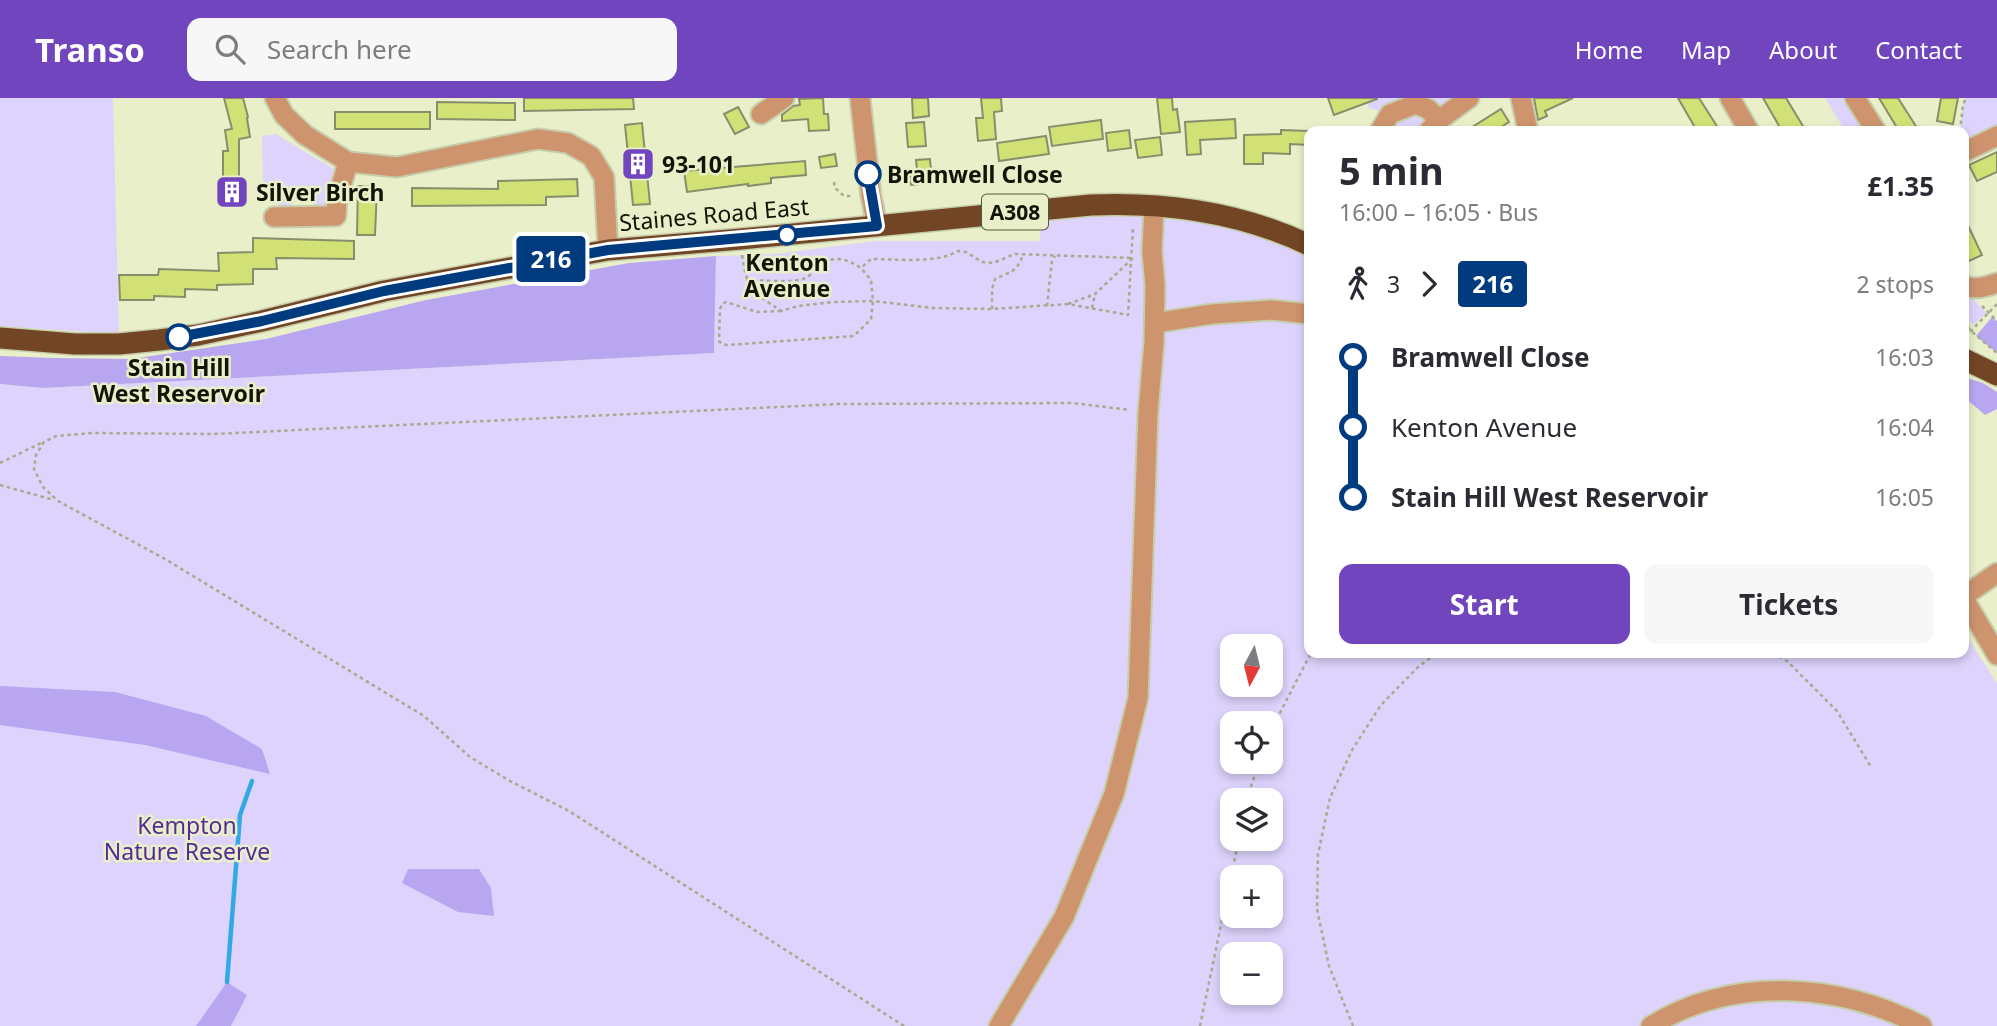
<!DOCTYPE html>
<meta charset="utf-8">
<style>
body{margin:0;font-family:"Noto Sans",sans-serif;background:#f7f7f7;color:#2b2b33;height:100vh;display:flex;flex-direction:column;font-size:26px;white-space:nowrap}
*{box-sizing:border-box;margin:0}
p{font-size:23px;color:#7c7c81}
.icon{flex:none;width:38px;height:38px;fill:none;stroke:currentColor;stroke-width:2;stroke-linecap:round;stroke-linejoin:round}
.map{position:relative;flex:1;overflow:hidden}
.sheet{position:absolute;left:1304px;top:28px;width:665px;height:532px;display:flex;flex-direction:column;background:#fff;border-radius:14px;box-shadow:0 4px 10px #0003}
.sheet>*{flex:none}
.badge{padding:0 14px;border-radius:5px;font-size:24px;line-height:46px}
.needle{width:46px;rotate:187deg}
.controls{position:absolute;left:1220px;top:536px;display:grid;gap:14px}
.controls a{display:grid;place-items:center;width:63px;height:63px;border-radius:14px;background:#fff;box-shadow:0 4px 10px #0003;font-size:35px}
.map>.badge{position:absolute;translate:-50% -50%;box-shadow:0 0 0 4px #fff}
.legs{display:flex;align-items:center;gap:10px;height:77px;padding:0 35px;font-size:23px}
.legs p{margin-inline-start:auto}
.summary{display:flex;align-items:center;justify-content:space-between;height:119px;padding:0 35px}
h1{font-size:38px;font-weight:700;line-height:52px}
.primary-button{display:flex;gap:14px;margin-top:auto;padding:14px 35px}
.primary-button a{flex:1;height:80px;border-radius:14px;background:#7045bd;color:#fff;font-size:28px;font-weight:700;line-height:80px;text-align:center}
.primary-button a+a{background:#f7f7f7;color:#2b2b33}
ul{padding:0 35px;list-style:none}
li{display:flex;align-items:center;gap:24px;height:70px;font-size:26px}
li i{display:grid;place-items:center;width:10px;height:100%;margin:0 9px;background:currentColor}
li i::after{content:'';width:18px;height:18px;margin:-9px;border:5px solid;border-radius:50%;background:#fff}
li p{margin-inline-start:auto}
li:first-child i{background:linear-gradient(#0000 50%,currentColor 0)}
li:last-child i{background:linear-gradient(currentColor 50%,#0000 0)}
header{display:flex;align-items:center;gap:42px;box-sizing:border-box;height:98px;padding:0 35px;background:#7045bd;color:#fff}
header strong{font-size:33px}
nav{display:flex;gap:38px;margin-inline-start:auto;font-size:24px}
.search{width:490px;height:63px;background:#f7f7f7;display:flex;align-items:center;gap:18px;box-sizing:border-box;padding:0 24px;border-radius:14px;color:#7c7c81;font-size:26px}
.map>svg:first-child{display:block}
.green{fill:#ddd3fc;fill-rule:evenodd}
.forest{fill:#b9a6f1}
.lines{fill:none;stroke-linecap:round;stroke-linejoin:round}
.stream{stroke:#31a9e4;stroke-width:4.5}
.building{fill:#d2e175;stroke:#888e6b;stroke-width:2}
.minor-casing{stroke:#c7cdaa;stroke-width:23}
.highway-casing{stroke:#c7cdaa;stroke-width:24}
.path{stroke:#a6ab8c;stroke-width:2.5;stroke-dasharray:3.5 3.5;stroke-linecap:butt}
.minor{stroke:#cd946d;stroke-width:19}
.highway{stroke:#724625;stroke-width:21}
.line-1-casing{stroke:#fff;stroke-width:16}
.line-1{stroke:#003b80;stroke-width:10}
.stop-1-dot{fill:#fff;stroke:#003b80;stroke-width:3.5}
.labels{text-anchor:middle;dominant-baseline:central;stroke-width:5;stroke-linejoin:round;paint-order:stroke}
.shield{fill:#e9f0c9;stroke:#525641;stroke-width:2}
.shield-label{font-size:21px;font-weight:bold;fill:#121407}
.poi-label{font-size:23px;font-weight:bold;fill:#121407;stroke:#e9f0c9;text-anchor:start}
.stop-label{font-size:23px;font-weight:bold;fill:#121407;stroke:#e9f0c9}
.street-label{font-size:23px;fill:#121407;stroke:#e9f0c9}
.park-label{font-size:23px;fill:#552c97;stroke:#e9f0c9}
</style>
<header>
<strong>Transo</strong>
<div class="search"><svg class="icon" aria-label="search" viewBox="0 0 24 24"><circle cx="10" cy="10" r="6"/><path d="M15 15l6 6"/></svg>Search here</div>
<nav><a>Home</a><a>Map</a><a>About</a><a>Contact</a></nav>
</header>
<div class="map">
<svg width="1997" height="928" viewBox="0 0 1997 928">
<rect width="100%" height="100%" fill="#e9f0c9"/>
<g class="green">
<polygon points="0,0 113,0 119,236 0,228"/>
<polygon points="1365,0 1469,0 1439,22 1428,11 1390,16 1369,10"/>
<polygon points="1825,0 1843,0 1863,33 1845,33"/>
<polygon points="1966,0 1997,0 1997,38 1964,51 1964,33 1960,33 1963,7"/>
<polygon points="1417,15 1424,19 1426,27 1420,33 1397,33 1389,26"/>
<polygon points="277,36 282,40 334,71 324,110 315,109 313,101 294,100 290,111 283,111 263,93 262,38"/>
<path d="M1122,106L1309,147V555H1964V534L1997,585V928H0V286L43,290L714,255L716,158L777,156L874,143H1040L1041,111ZM1232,548H1270V586H1232ZM1232,625H1270V663H1232ZM1232,702H1270V740H1232ZM1232,779H1270V817H1232ZM1232,856H1270V894H1232Z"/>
<polygon points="1964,198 1973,201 1987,215 1973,227 1964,216"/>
</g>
<g class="forest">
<polygon points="716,158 714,255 43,290 0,286 0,258 54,260 131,261 266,241 426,202 629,165"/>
<polygon points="1992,219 1997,223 1997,255 1976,238"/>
<polygon points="1964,279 1983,285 1997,294 1997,311 1985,317 1964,299"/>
<polygon points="0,588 115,594 206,618 262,651 270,676 145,647 0,627"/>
<polygon points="408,771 479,771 491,790 494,818 458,814 402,785"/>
<polygon points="227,884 247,897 231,928 196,928"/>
</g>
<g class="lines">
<polyline class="stream" points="227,884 240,717 252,683"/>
</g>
<g class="building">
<polygon points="224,0 243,0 248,19 247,20 250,39 239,41 239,85 242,85 243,101 221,102 220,81 223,81 223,53 228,53 225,32 232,31"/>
<polygon points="524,0 633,0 634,11 524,13"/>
<polygon points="823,0 824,16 828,16 829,32 809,33 808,21 782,23 782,17 793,8 800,7 799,1"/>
<polygon points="912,0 928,0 929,18 913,20"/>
<polygon points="981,0 1001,0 1002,13 994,14 996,41 978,43 976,20 983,20"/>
<polygon points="1157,0 1172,0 1173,12 1177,11 1180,34 1161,36"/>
<polygon points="1328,0 1377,0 1377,1 1334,17"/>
<polygon points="1534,0 1573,0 1545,13 1547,18 1538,22"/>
<polygon points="1678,0 1699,0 1720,33 1697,33"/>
<polygon points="1763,0 1786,0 1806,33 1782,33"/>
<polygon points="1879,0 1898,0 1919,33 1899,33"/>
<polygon points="1941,0 1958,0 1953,26 1937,23"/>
<polygon points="437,4 515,5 515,22 437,21"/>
<polygon points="738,9 749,29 735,36 724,16"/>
<polygon points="1501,11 1509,24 1495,33 1466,33"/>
<rect x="335" y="14" width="95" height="17"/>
<polygon points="1235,21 1236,40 1200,42 1201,56 1187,57 1185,24"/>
<polygon points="1101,22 1103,41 1052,48 1049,29"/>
<polygon points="924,24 926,48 908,49 906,25"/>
<polygon points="642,25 650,106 633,107 625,27"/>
<polygon points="1129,32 1131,50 1108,53 1106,35"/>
<polygon points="1281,32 1309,33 1309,47 1290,46 1290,56 1263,55 1263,66 1244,66 1244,37 1281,36"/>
<polygon points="1046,38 1049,56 999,63 997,45"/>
<polygon points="1160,39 1162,57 1138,60 1135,42"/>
<polygon points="1997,54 1997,74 1977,83 1969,67"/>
<polygon points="835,56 837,68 821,70 819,59"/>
<polygon points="930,61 932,85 911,87 910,73 917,72 916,62"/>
<polygon points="805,63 806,77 771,80 771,85 748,88 748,86 687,94 684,73"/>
<polygon points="577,81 578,98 546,99 546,107 412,108 412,90 498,91 498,83"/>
<polygon points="358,88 377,89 375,137 357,137"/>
<polygon points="1964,119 1982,157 1967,164 1964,158"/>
<polygon points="253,140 354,143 354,161 276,160 277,171 253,171 253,186 217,187 217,192 185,191 185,199 154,198 154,202 120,202 119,177 158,177 159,171 219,173 218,155 253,154"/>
</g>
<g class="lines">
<defs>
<g id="minor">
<polyline points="275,0 284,17 305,37 348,64 397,69 538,41 568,45 591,58 604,79 608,152"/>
<polyline points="860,0 871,98 877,128"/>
<polyline points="1521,0 1528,33"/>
<polyline points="1730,0 1749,33"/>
<polyline points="1855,0 1876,33"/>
<polyline points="761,16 784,0"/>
<polyline points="1380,33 1390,16 1416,6 1428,11 1439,22"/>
<polyline points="1429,33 1439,22 1469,0"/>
<polyline points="1964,54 1997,38"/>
<polyline points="274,119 336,118 337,102 348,64"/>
<path d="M1964,188C1976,192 1985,189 1997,185"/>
<polyline points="1155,225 1212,216 1272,212 1309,216"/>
<polyline points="1964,498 1997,475"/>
<polyline points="1964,501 1997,557"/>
<polyline points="999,928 1064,819 1114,696 1138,600 1148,315 1154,244 1155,188 1152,153 1154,108"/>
<path d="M1651,928C1733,877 1839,885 1922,928"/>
</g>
<g id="highway">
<path d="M0,240L75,246H119L159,242L198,237L262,223L384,193L608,152L741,141L1091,107C1165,104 1242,115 1309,147"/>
<polyline points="1964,261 1997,277"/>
</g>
</defs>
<use href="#minor" class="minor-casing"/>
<use href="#highway" class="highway-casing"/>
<g class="path">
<polyline points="1960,33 1963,7 1966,0"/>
<polyline points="834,84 835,90 844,98 853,98"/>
<path d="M742,157C747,192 753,194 781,213L798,208L834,204L873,203L933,210L992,211L1068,206L1128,217L1133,129"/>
<path d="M746,182C762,182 788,185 803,181C811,178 814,173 820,168C834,156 847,161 861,170L871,161C896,161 937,166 958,153L966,154L982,164L993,165L1015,156L1133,160"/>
<polyline points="1068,206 1095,196 1133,160"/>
<polyline points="1047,208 1052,162 1055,158"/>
<polyline points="1982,208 1997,223"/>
<polyline points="1092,210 1095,196"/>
<path d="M992,211V191L995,181C1011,173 1016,175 1023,157"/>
<polyline points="781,213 757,214 726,204 722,206 720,211 719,243 722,246 727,247 854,238 871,221 873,203 871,182 861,170"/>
<polyline points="1964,223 1971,233 1997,255"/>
<polyline points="1964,237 1971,233 1997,206"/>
<polyline points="0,365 41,345"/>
<polyline points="0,387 54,402"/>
<polyline points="1773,555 1787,563 1837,613 1871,669"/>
<polyline points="1270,634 1311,555"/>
<polyline points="1246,702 1260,663"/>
<polyline points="904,928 569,713 510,683 470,659 424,618 165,461 58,403 43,389 34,371 36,357 44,344 56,338 92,335 214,336 839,306 1073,305 1130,312"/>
<polyline points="1200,928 1239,740"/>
<polyline points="1353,928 1329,868 1317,811 1318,756 1330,700 1352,652 1381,607 1418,569 1437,555"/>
</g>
<use href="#minor" class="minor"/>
<use href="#highway" class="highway"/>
</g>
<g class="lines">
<defs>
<polyline id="line-1" points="179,239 262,223 384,193 608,152 877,128 868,76"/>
</defs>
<use href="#line-1" class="line-1-casing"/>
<use href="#line-1" class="line-1"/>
</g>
<defs>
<symbol id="building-square" viewBox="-11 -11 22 22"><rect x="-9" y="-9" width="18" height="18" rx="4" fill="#7045bd" stroke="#e9f0c9"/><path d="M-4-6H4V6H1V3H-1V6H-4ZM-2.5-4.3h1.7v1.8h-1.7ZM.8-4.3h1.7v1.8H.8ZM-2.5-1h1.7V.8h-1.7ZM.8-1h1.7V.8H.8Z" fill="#fff"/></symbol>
</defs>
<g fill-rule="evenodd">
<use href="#building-square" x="619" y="47" width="38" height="38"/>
<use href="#building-square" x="213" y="75" width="38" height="38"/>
</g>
<g class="stop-1-dot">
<circle cx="868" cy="76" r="12"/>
<circle cx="787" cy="137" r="9"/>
<circle cx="179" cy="239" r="12"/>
</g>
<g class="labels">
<rect class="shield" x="982" y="96.5" width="66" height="35" rx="5"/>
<g class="shield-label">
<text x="1015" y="114">A308</text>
</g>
<g class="poi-label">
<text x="662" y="66">93-101</text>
<text x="256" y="94">Silver Birch</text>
</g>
<g class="stop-label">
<text x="887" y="76" text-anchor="start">Bramwell Close</text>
<text x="787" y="164">Kenton<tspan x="787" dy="26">Avenue</tspan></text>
<text x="179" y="269">Stain Hill<tspan x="179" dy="26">West Reservoir</tspan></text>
</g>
<g class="street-label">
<text transform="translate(714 116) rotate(-5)">Staines Road East</text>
</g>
<g class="park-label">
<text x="187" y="727">Kempton<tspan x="187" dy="26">Nature Reserve</tspan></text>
</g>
</g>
</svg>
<div class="controls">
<a><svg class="needle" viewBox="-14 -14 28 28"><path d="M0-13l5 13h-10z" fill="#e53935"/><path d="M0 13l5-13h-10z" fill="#7c7c81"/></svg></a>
<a><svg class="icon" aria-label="locate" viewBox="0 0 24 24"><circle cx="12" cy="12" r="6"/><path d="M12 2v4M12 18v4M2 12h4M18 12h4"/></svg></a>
<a><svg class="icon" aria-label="layers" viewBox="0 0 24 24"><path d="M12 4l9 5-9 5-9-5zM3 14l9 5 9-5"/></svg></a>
<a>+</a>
<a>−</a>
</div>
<b class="badge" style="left:551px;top:161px;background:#003b80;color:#fff">216</b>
<section class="sheet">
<div class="summary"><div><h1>5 min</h1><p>16:00 – 16:05 · Bus</p></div><b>£1.35</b></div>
<div class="legs"><svg class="icon" aria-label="walk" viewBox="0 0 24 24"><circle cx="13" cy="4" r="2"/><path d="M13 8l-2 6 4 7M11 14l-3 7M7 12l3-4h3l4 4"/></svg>3<svg class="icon" aria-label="forward" viewBox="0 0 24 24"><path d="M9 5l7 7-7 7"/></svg><b class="badge" style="background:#003b80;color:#fff">216</b><p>2 stops</p></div>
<ul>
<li><i style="color:#003b80"></i><b>Bramwell Close</b><p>16:03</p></li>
<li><i style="color:#003b80"></i><span>Kenton Avenue</span><p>16:04</p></li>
<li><i style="color:#003b80"></i><b>Stain Hill West Reservoir</b><p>16:05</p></li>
</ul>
<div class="primary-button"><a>Start</a><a>Tickets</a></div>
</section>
</div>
